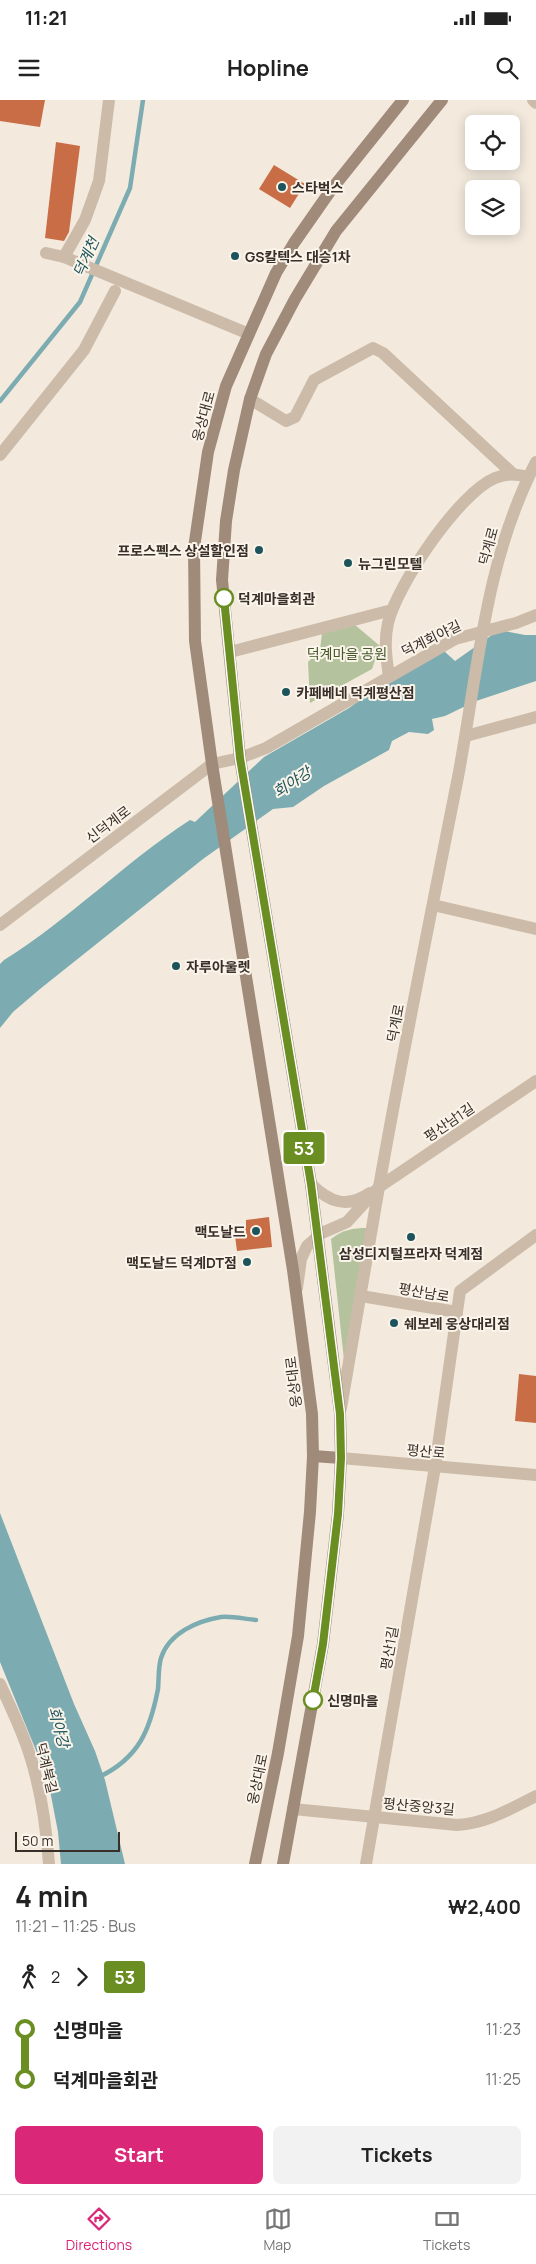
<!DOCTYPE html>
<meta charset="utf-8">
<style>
body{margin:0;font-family:Manrope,"Noto Sans KR",sans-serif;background:#f2f2f2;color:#222;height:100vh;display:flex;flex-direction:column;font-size:19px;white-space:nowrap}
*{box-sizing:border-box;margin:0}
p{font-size:16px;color:#767676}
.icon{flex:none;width:28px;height:28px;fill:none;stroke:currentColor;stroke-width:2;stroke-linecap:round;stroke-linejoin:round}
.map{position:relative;height:1764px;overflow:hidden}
.panel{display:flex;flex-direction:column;background:#fff;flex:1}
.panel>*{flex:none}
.badge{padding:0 10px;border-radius:4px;font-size:18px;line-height:32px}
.fabs{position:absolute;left:465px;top:15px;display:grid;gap:10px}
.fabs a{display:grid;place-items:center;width:55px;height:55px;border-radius:8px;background:#fff;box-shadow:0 2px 12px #0003;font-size:25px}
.scale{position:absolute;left:15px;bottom:12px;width:105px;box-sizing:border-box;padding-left:5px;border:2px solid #392f29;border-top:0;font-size:14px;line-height:18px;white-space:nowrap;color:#392f29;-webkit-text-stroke:4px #faf4ea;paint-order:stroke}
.map>.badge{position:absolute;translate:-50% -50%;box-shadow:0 0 0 2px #fff}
.legs{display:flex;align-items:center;gap:8px;height:55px;padding:0 15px;font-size:16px}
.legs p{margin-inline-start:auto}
.headline{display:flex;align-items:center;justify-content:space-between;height:85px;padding:0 15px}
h1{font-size:28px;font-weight:700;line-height:38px}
.primary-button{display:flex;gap:10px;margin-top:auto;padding:10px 15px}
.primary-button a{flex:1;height:58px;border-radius:8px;background:#db2777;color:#fff;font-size:20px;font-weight:700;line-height:58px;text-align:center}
.primary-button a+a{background:#f2f2f2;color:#222}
ul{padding:0 15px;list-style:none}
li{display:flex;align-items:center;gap:18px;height:50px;font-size:19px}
li i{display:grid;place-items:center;width:8px;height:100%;margin:0 6px;background:currentColor}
li i::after{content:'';width:12px;height:12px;margin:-6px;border:4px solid;border-radius:50%;background:#fff}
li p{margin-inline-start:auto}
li:first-child i{background:linear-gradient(#0000 50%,currentColor 0)}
li:last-child i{background:linear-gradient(currentColor 50%,#0000 0)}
.status{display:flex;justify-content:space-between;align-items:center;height:35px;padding:0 25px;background:#fff;direction:ltr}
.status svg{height:14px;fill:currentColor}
header{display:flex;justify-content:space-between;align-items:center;height:65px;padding:0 15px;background:#fff;font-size:22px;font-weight:700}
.tabs{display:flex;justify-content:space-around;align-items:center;height:70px;border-top:1px solid #e0e0e0;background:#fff;font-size:14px;color:#767676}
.tabs a{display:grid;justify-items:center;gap:2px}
.tabs .selected{color:#db2777}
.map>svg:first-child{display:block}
.green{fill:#b4c39d}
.water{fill:#7cacb1}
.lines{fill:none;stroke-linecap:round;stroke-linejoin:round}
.stream{stroke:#7cacb1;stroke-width:4.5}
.building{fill:#c96d46}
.minor{stroke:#ccbba9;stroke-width:12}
.tertiary{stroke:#ccbba9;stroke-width:12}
.secondary{stroke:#a08a7a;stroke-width:12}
.line-1-casing{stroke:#fff;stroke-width:11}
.line-1{stroke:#6b8e23;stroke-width:8}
.poi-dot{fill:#1d545b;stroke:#faf4ea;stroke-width:2}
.stop-1-dot{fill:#fff;stroke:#6b8e23;stroke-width:2.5}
.labels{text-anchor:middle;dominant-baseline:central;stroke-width:4;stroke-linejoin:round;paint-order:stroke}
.poi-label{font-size:14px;font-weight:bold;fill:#392f29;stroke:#faf4ea;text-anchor:start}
.street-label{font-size:14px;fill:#392f29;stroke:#faf4ea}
.stop-label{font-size:14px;font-weight:bold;fill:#392f29;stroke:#faf4ea;text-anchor:start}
.park-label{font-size:14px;fill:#45582c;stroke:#faf4ea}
.water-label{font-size:15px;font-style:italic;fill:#1d545b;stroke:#faf4ea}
</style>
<div class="status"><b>11:21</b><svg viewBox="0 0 49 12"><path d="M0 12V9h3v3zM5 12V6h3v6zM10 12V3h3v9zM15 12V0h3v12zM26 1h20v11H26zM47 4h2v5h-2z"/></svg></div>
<header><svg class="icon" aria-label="menu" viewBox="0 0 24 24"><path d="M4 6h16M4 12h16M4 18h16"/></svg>Hopline<svg class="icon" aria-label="search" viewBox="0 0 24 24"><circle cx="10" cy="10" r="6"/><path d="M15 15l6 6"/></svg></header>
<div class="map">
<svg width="536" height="1764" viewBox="0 0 536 1764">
<rect width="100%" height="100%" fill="#f3eadd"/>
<g class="green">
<polygon points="348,519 380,546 372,569 310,603 308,562 320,550 323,524"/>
<path d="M367,1128L344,1260L331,1139C342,1130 353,1128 367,1128Z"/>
</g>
<g class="water">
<path d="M499,530L525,535H536V581L476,601L445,616L432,619L434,630L428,634L409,632L392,641L389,650L324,686L293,707L273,709L203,759L40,889L13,912L0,928V864L4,860C70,819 125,762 190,720L195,722L264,657L349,608L375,589L444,551L455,561Z"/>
<polygon points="0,1413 74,1604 95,1651 105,1680 125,1764 61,1764 58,1732 48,1680 0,1562"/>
</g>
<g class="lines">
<g class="stream">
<polyline points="0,301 80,202 130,88 143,0"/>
<path d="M99,1677C139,1658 150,1630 158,1589C159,1579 158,1568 161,1558C169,1533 197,1521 221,1517C232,1516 245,1519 256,1520"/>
</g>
</g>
<g class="building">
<polygon points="0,0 45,0 40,27 0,21"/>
<polygon points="56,42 80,46 69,132 64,141 45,138"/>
<polygon points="274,65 305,84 290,108 259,89"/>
<polygon points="269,1117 272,1147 237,1151 235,1136 241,1135 240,1127 246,1126 246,1120"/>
<polygon points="519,1274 536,1276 536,1323 515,1321"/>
</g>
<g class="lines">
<g class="minor">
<polyline points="533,0 536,3"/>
<polyline points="46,153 64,157 249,234"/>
<polyline points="64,157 85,120 99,81 109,0"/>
<polyline points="250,299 286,321 295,317 314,280 373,248 383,253 512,373"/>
<polyline points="0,355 84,250 115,191"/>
<polyline points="230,552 392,510"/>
<path d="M389,576C386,557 384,541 388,523C397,485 459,393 495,378C507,373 516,374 528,377"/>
<polyline points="466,636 536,617"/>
<polyline points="240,658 266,648 455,539 516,523 536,515"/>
<polyline points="433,805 536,829"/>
<polyline points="379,1087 536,981"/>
<polyline points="361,1196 457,1212 460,1191 536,1135"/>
<path d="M0,1584C8,1601 16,1618 23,1636C39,1676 46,1722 49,1764"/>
<path d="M293,1709L457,1725C487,1723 510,1709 536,1696"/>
<polyline points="366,1764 435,1367 457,1212"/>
</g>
<g class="tertiary">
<polyline points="0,825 212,664 240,658"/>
<path d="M311,1084C329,1102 347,1109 370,1093"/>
<polyline points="297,1188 301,1159 307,1146 322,1133 347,1122 379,1087"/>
<path d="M341,1308C354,1234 366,1161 379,1087C403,950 431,813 458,677C478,571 485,460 536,362"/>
<polyline points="341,1358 536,1375"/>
</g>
<g class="secondary">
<polyline points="313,1356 341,1358"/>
<polyline points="255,1764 278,1653 298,1536 310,1412 313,1356 312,1314 293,1170 212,664 195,541 194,448 208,352 226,286 276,173 294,143 331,90 403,0"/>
<polyline points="283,1764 323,1544 338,1414 341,1358 340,1313 311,1084 240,658 222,480 226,421 234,370 250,299 266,254 295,199 336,131 442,0"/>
</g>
</g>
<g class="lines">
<defs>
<polyline id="line-1" points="224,498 240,658 311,1084 340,1314 341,1358 338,1414 323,1544 313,1600"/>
</defs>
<use href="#line-1" class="line-1-casing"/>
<use href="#line-1" class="line-1"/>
</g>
<g class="poi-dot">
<circle cx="282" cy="87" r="5"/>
<circle cx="235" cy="156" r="5"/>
<circle cx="259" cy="450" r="5"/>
<circle cx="348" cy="463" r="5"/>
<circle cx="286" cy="592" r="5"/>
<circle cx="176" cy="866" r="5"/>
<circle cx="256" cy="1131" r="5"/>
<circle cx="411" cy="1137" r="5"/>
<circle cx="247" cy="1162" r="5"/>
<circle cx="394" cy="1223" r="5"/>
</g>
<g class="stop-1-dot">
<circle cx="224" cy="498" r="9"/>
<circle cx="313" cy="1600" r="9"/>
</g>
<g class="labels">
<g class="poi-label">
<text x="292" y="87">스타벅스</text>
<text x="245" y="156">GS칼텍스 대승1차</text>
<text x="249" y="450" text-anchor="end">프로스펙스 상설할인점</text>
<text x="358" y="463">뉴그린모텔</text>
<text x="296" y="592">카페베네 덕계평산점</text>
<text x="186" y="866">자루아울렛</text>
<text x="246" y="1131" text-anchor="end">맥도날드</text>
<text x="411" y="1153" text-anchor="middle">삼성디지털프라자 덕계점</text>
<text x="237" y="1162" text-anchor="end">맥도날드 덕계DT점</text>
<text x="404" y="1223">쉐보레 웅상대리점</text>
</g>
<g class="street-label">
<text transform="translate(203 316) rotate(-75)">웅상대로</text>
<text transform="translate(488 446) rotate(-75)">덕계로</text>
<text transform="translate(431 538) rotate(-26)">덕계회야길</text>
<text transform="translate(108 724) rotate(-37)">신덕계로</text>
<text transform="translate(395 923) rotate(-79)">덕계로</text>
<text transform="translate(449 1022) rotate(-34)">평산남1길</text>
<text transform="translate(424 1192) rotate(10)">평산남로</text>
<text transform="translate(293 1282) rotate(-97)">웅상대로</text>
<text transform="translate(426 1351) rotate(5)">평산로</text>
<text transform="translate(389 1548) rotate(-80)">평산1길</text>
<text transform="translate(47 1668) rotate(76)">덕계북길</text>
<text transform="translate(257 1679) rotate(-78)">웅상대로</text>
<text transform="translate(419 1706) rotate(5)">평산중앙3길</text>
</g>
<g class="stop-label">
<text x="238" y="498">덕계마을회관</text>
<text x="327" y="1600">신명마을</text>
</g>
<g class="park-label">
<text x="347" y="553">덕계마을 공원</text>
</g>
<g class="water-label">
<text transform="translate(86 157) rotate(-66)">덕계천</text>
<text transform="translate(292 682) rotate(-33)">회야강</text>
<text transform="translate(59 1627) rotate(75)">회야강</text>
</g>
</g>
</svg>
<div class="fabs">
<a><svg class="icon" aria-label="locate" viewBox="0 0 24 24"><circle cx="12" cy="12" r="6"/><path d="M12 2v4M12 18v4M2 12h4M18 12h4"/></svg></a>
<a><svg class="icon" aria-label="layers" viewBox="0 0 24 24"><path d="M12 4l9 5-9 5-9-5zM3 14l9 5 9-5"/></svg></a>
</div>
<div class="scale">50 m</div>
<b class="badge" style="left:304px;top:1048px;background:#6b8e23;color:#fff">53</b>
</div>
<section class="panel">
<div class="headline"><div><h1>4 min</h1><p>11:21 – 11:25 · Bus</p></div><b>₩2,400</b></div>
<div class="legs"><svg class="icon" aria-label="walk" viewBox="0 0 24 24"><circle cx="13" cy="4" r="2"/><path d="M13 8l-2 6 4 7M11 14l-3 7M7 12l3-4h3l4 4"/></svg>2<svg class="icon" aria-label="forward" viewBox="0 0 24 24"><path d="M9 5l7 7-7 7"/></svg><b class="badge" style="background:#6b8e23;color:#fff">53</b></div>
<ul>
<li><i style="color:#6b8e23"></i><b>신명마을</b><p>11:23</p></li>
<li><i style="color:#6b8e23"></i><b>덕계마을회관</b><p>11:25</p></li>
</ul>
<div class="primary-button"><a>Start</a><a>Tickets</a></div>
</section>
<nav class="tabs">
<a class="selected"><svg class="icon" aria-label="directions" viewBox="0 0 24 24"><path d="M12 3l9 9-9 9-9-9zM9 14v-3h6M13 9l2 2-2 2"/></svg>Directions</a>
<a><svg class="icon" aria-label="map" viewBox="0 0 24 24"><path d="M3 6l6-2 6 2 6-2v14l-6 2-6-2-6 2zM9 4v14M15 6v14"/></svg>Map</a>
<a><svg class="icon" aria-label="tickets" viewBox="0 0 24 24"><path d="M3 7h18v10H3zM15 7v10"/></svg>Tickets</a>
</nav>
